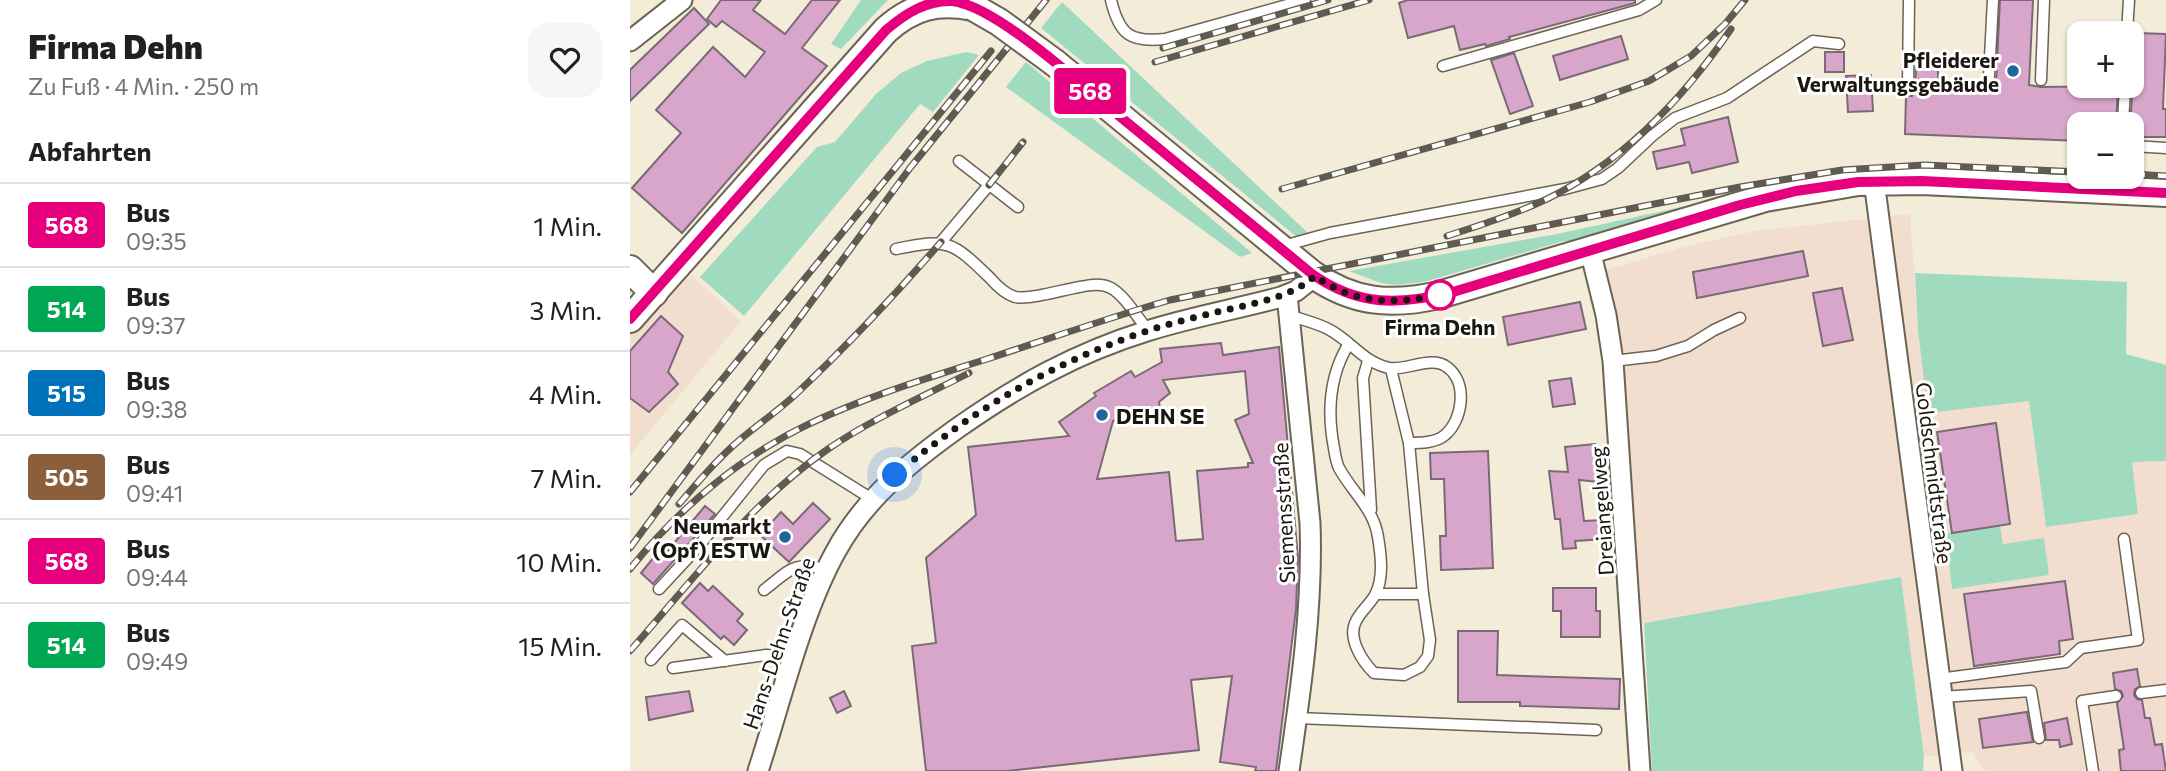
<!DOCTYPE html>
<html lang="de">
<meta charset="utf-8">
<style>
body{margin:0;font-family:Commissioner,sans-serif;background:#f6f6f6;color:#202124;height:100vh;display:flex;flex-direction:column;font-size:26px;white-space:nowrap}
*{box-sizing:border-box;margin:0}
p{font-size:23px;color:#757577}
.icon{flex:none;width:38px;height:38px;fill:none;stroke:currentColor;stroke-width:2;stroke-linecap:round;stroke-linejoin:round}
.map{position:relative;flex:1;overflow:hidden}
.panel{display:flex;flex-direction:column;background:#fff;width:630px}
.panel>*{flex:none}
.badge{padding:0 14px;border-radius:5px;font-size:24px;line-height:46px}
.buttons{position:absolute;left:1437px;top:21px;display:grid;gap:14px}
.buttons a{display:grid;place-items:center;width:77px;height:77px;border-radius:14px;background:#fff;box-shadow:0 2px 5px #0004;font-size:35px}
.you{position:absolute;width:35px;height:35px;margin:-18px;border:5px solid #fff;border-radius:50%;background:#1a73e8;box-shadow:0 0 0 10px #1a73e833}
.map>.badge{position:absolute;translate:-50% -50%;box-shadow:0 0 0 4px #fff}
h2{padding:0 28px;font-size:26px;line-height:63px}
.round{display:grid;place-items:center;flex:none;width:74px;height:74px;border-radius:21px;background:#f6f6f6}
.head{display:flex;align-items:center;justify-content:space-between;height:119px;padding:0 28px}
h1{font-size:33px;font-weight:800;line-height:52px}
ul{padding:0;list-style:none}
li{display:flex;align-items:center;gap:21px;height:84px;padding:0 28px;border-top:2px solid #e0e0e0}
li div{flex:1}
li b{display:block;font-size:26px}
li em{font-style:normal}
li .badge{min-width:77px;font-weight:700;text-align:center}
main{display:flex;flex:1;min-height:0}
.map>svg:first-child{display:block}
.commercial{fill:#f2decf}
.green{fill:#a1dbbf}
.building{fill:#d9a6cb;stroke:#7a6a76;stroke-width:2;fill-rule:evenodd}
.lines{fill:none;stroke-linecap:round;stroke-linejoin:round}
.lane-casing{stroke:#6b6454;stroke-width:13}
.street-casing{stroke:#6b6454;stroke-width:23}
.secondary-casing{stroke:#6b6454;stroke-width:30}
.lane{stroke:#fff;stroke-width:10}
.street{stroke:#fff;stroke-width:19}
.secondary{stroke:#fff;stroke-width:26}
.rail-casing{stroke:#5f5b50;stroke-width:7}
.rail{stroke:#fff;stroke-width:4.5;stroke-dasharray:13;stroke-linecap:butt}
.secondary-bridge-casing{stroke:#6b6454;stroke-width:30;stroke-linecap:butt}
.secondary-bridge{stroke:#fff;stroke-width:26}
.line-casing{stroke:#fff;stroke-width:16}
.line{stroke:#e6007e;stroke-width:10}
.walk{stroke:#191710;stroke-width:7;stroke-dasharray:0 12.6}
.poi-dot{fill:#1f679b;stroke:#fff;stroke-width:2.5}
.stop-dot{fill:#fff;stroke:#e6007e;stroke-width:3.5}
.labels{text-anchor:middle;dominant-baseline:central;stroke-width:6;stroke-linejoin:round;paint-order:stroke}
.poi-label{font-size:21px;font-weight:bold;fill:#191710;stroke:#fff;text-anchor:end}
.stop-label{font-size:21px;font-weight:bold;fill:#191710;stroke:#fff}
.street-label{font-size:21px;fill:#191710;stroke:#fff}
</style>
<main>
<section class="panel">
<div class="head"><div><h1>Firma Dehn</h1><p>Zu Fuß · 4 Min. · 250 m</p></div><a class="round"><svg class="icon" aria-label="heart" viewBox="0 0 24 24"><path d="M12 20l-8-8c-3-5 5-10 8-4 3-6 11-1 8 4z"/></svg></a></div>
<h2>Abfahrten</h2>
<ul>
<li><span class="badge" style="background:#e6007e;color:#fff">568</span><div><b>Bus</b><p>09:35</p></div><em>1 Min.</em></li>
<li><span class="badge" style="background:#00a651;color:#fff">514</span><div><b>Bus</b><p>09:37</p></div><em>3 Min.</em></li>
<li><span class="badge" style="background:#0072bc;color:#fff">515</span><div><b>Bus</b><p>09:38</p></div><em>4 Min.</em></li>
<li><span class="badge" style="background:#8b5e3c;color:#fff">505</span><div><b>Bus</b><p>09:41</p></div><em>7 Min.</em></li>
<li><span class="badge" style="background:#e6007e;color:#fff">568</span><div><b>Bus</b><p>09:44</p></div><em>10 Min.</em></li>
<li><span class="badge" style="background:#00a651;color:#fff">514</span><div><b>Bus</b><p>09:49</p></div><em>15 Min.</em></li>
</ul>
</section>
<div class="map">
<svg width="1536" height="771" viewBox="0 0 1536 771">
<rect width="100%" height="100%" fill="#f3ecd9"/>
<g class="commercial">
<polygon points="1280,214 1288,331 1298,412 1399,400 1416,527 1508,514 1501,462 1536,461 1536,771 1357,771 1348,763 1344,752 1294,757 1270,577 1001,625 966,273 1053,247 1125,231"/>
<polygon points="61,275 111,321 0,455 0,281 29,310"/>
</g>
<g class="green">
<polygon points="231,0 258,0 211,49 201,44"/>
<polygon points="432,2 678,233 667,237 411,28"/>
<polygon points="336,52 349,55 303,112 290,104 114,316 70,277 187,147 205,142 246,94 271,73 297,61"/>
<polygon points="396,62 622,253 610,257 376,87"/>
<polygon points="1116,193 955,241 934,241 794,282 766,285 751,283 719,271 927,234"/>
<polygon points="1285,273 1497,282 1496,354 1536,365 1536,461 1502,462 1508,514 1416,527 1399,401 1298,413 1288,331"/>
<polygon points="1370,526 1373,544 1414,538 1419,575 1322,589 1316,533"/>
<polygon points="1271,577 1294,757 1293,771 1022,771 1014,623"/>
</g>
<g class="building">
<polygon points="91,0 131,0 123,10 155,34 182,0 210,0 172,48 197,66 52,233 2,188 51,133 26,110 83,47 115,77 135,52 92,21 86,27 77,19"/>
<polygon points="778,0 1005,0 1005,3 879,37 880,39 856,46 855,44 830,50 824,26 778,38 769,3"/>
<polygon points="1370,0 1403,0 1399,85 1411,87 1488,86 1486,124 1449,124 1449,141 1275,134 1276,96 1282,96 1285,88 1286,68 1308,69 1308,82 1366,84"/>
<polygon points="64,8 79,24 0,101 0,70"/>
<polygon points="1507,33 1536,34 1533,109 1536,109 1536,137 1505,137 1505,124 1500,124"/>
<polygon points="991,36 998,59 930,80 923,56"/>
<rect x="1195" y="52" width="19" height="20"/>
<polygon points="884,53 903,106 880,114 861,60"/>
<polygon points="1241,75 1243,111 1218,112 1216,76"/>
<polygon points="1098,117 1108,162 1062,173 1059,162 1027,169 1023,152 1055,145 1051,129"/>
<polygon points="1173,251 1178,276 1067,298 1063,272"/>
<polygon points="1212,288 1223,340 1193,346 1183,293"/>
<polygon points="950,302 956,329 878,345 873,317"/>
<polygon points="31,316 53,336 38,372 48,384 19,412 0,398 0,351"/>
<path d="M591,343L593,355L649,347L668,558L666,609L646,771H625L626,767L590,762L602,676L561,680L569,750L377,771H296L282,646L306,643L296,558L346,515L338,447L439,436L429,422L466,396L464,393L501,371L505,377L532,362L530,349ZM615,371L619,414L605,420L623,463H618V467L567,471L573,539L546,541L539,472L467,479L483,421L530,409L529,402L540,393L533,380Z"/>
<polygon points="941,378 945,404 923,407 919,381"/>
<polygon points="1366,423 1380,524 1322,533 1307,432"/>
<polygon points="965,444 968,482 949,480 954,521 973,520 974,539 945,541 946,548 933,549 930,519 925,519 919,471 938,472 935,447"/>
<polygon points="858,451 863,568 811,570 810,536 816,536 814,479 801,479 800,453"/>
<polygon points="183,503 200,519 159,562 130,535 151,512 163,524"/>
<polygon points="75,506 85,514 23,584 11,573 24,557 29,561"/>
<polygon points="1435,581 1443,639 1429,641 1430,654 1344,666 1334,594"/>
<polygon points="70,583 78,591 83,586 113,614 107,621 117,630 104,645 94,636 91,639 52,603"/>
<polygon points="923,588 966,588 966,611 970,611 970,637 931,637 931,611 923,611"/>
<polygon points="828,631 868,631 867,675 990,679 989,709 890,706 890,702 828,702"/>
<polygon points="1507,669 1510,686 1505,689 1504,695 1507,699 1512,700 1515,718 1520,718 1525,745 1532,744 1536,771 1491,771 1489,750 1494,749 1487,703 1493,696 1491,691 1485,689 1483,673"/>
<polygon points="59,691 63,711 19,720 16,697"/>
<polygon points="214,691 221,706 207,713 200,698"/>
<polygon points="1397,712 1403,742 1353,748 1349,719"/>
<polygon points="1437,718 1442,744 1430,747 1429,740 1416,740 1414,723"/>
</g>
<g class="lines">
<defs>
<g id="lane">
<path d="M481,0C489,34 500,43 535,39L675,0"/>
<polyline points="1497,33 1499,0"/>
<polyline points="813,66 1009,10 1026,0"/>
<polyline points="1359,76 1363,0"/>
<polyline points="1411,80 1414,0"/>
<polyline points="1278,85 1279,0"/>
<polyline points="1493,124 1495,86"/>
<polyline points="1502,146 1536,148"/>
<polyline points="329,161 388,207"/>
<polyline points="311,242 359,185"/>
<polyline points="653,246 700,233 935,189 972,179 988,168 1022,136 1045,118 1097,98 1183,41 1209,44"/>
<path d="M266,249C318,238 322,241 360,278C367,286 375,294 385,297C395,299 407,296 417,294C482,280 478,275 518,331"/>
<path d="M659,315C672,320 688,323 700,330C722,342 733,362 759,368C776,371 802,355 817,367C838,382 833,420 815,435C806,443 790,443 779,443"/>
<path d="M718,345C699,377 697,412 704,448C705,454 706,462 709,468C722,492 744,509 748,537C751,555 754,578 745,595C740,604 731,611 726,621C717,638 732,661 744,673L774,675L790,667L798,656L800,640L793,594L779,443L761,369"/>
<polyline points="738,361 733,378 741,510"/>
<polyline points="983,361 1026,356 1058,346 1084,330 1110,318"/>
<polyline points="29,589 68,547 134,465 157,451 170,454 242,499"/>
<path d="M134,590C160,570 163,561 196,569"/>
<polyline points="746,594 793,594"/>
<polyline points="21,660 52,625 95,661"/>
<polyline points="43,668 136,655 164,657"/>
<polyline points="1309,679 1436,662 1451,648 1508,640 1494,539"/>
<polyline points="1511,693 1536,690"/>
<polyline points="1312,697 1401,691 1409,738"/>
<polyline points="667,718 966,730"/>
<polyline points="1463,771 1452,701 1486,696"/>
</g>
<g id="street">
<polyline points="0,41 52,0"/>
<polyline points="1244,181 1322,771"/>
<polyline points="960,250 976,315 983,361 1010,771"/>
<path d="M657,295L680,523C683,606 671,689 659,771"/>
<path d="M128,771C151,701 171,614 206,551C235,498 280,462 329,427C389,385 446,353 517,331C561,317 607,309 651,297L666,291L685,276"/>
</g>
<g id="secondary">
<path d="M425,63L682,274C723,303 761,306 809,295L1135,198L1228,182L1292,181L1536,193"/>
<polyline points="0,269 24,293"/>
<path d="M0,319L256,30C283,6 307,0 343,7"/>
</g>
</defs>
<use href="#lane" class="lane-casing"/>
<use href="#street" class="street-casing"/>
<use href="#secondary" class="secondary-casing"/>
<use href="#lane" class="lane"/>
<use href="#street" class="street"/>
<use href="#secondary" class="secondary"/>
<defs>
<g id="rail">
<polyline points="533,48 698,0"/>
<polyline points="525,62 739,0"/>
<polyline points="1502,174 1536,176"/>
<polyline points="359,185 393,142"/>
<polyline points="652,189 960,102 1019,81 1061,56 1095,24 1115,0"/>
<path d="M817,236C851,225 885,214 917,199C994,161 1053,99 1101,29"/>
<polyline points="0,492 361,51"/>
<path d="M49,504C69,481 89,457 112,438C130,423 149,410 166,394C217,346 265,295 311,242"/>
<polyline points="0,548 280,168 416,0"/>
<path d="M0,569C49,508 111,456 181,423C238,396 298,378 357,359C418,339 478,318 540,300L1110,187L1212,170L1294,165L1449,172"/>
<path d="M0,651C62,581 121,502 198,449C242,419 292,397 339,373"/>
</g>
</defs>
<use href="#rail" class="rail-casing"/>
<use href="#rail" class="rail"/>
<defs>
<polyline id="secondary-bridge" points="343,7 369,22 425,63"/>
</defs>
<use href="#secondary-bridge" class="secondary-bridge-casing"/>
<use href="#secondary-bridge" class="secondary-bridge"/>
</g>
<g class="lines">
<defs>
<path id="line" d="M0,319L256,30C275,14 296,0 322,1C365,5 453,86 488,115C553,168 617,221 682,274C729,307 769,305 823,292L1110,205L1166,191L1228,182L1292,181L1536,193"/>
</defs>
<use href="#line" class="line-casing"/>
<use href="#line" class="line"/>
<path class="walk" d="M265,475C342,411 419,364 514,332C541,323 569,316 596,310C629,302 659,298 685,276C727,305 763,304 810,295"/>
</g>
<g class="poi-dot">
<circle cx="1383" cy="71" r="7"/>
<circle cx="472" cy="415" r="7"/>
<circle cx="155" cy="537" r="7"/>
</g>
<circle class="stop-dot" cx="810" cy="295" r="14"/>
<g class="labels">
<g class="poi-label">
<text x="1369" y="59">Pfleiderer<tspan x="1369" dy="24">Verwaltungsgebäude</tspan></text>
<text x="486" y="415" text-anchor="start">DEHN SE</text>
<text x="141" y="525">Neumarkt<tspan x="141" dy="24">(Opf) ESTW</tspan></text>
</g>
<g class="stop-label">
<text x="810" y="326">Firma Dehn</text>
</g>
<g class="street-label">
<text transform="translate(1305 473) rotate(83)">Goldschmidtstraße</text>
<text transform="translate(971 511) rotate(-94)">Dreiangelweg</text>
<text transform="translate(653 513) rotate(-93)">Siemensstraße</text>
<text transform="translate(148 643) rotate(-71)">Hans-Dehn-Straße</text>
</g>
</g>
</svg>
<div class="buttons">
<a>+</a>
<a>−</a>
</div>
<div class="you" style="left:265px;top:475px"></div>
<b class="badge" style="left:460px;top:91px;background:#e6007e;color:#fff">568</b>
</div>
</main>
